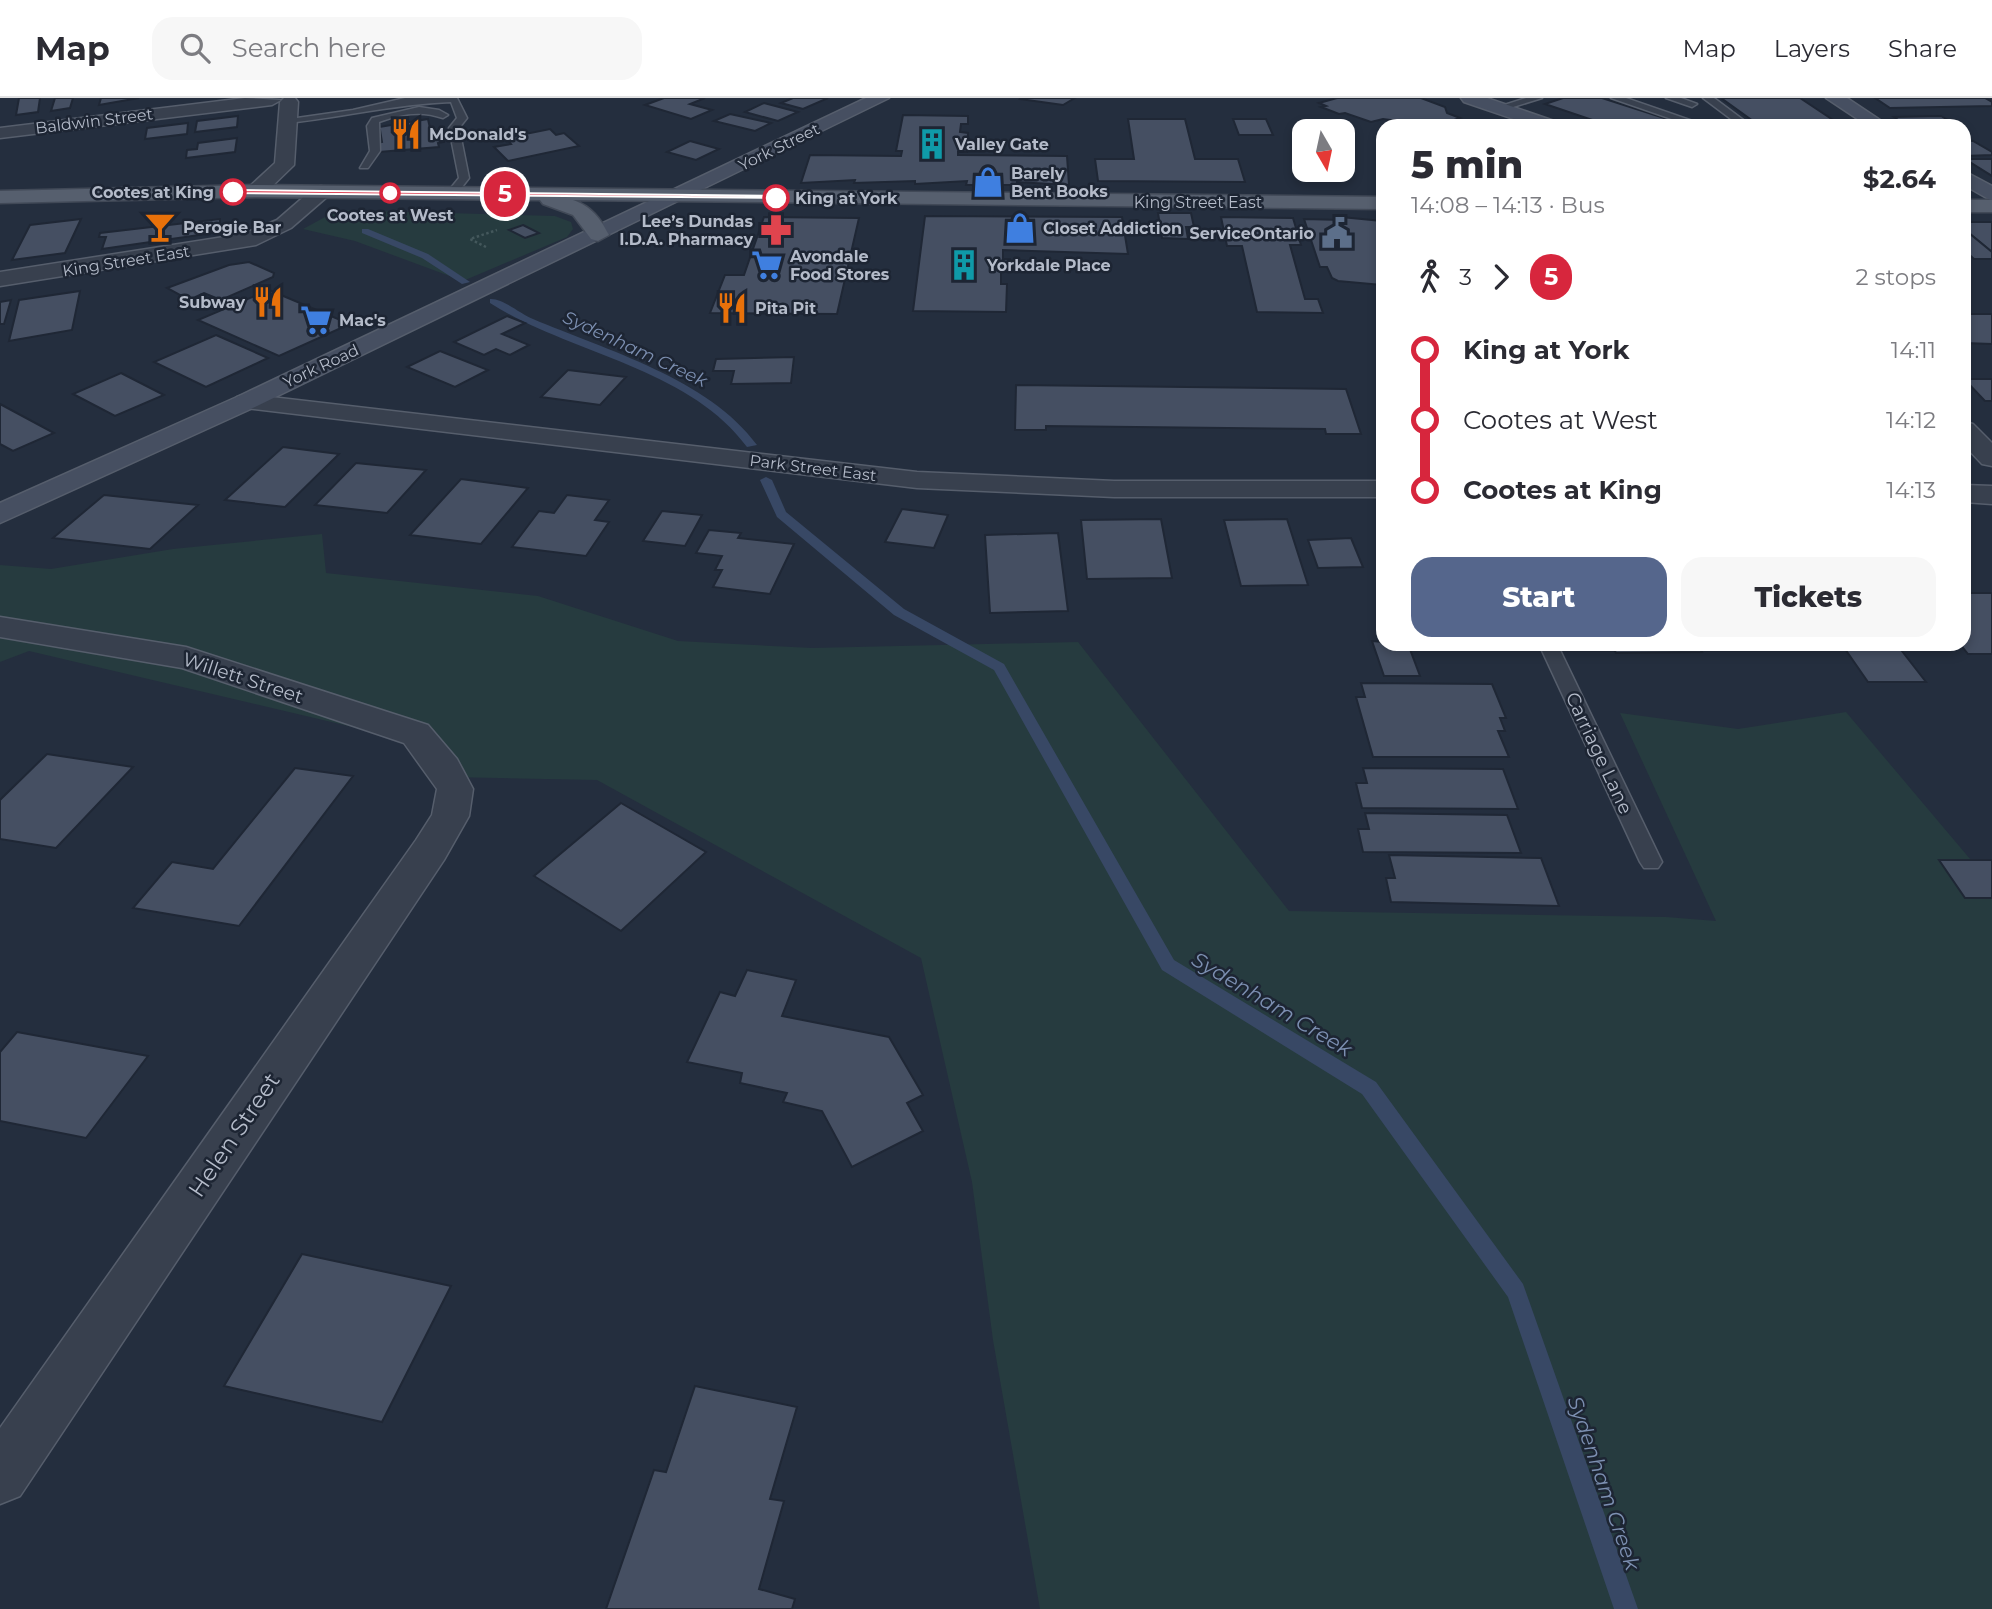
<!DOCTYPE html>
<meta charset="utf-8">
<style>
body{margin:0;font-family:Montserrat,sans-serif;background:#f7f7f7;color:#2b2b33;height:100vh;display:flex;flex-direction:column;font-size:26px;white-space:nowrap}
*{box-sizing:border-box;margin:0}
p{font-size:23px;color:#7c7c81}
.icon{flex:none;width:38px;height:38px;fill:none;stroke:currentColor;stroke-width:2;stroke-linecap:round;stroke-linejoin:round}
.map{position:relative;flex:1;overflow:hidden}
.panel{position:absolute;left:1376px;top:21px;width:595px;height:532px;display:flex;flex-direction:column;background:#fff;border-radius:21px;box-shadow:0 4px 10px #0003}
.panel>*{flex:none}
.badge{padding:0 14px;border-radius:23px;font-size:24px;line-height:46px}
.needle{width:46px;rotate:171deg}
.fabs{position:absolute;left:1292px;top:21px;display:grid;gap:14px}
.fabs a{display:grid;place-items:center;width:63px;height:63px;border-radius:14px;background:#fff;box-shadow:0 4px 10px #0003;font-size:35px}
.map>.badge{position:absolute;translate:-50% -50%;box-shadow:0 0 0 4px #fff}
.legs{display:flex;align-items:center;gap:10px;height:77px;padding:0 35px;font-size:23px}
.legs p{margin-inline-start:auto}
.head{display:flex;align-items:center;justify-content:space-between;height:119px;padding:0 35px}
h1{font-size:38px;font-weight:800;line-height:52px}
.primary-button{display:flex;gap:14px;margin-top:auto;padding:14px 35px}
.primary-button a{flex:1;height:80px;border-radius:21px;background:#55668c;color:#fff;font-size:28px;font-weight:800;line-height:80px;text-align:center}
.primary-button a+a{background:#f7f7f7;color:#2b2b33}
ul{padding:0 35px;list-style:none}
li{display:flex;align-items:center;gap:24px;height:70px;font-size:26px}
li i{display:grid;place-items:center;width:10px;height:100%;margin:0 9px;background:currentColor}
li i::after{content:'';width:18px;height:18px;margin:-9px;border:5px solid;border-radius:50%;background:#fff}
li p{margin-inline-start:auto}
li:first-child i{background:linear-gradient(#0000 50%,currentColor 0)}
li:last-child i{background:linear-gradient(currentColor 50%,#0000 0)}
header{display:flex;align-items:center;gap:42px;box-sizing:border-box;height:98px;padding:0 35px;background:#fff;border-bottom:2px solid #e1e1e2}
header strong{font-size:33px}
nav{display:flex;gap:38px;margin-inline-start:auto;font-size:24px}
.search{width:490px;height:63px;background:#f7f7f7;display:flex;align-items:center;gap:18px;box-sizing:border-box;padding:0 24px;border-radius:21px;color:#7c7c81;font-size:26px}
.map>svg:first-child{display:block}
.green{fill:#263b3f}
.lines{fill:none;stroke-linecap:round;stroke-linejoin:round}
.stream{fill:#384865;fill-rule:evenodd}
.building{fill:#454f62;stroke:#1f2735;stroke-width:2}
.lane-casing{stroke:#565e6c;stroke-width:3}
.street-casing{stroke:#565e6c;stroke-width:3}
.secondary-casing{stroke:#565e6c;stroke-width:3}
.primary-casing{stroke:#414957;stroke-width:3}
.path{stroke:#44585c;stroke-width:2.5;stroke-dasharray:2.5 2.5;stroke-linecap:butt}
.lane{fill:#38404e;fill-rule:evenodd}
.street{fill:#38404e;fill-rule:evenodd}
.secondary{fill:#464f61;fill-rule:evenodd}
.primary{fill:#565f6e;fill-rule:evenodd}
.line-1{fill:#d7263d;stroke:#fff;stroke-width:2}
.stop-1-dot{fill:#fff;stroke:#d7263d;stroke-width:3.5}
.labels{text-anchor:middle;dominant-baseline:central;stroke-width:5;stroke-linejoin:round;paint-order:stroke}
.far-street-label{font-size:16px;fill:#b4bbc9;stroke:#1d2533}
.far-poi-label{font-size:16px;font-weight:bold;fill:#b4bbc9;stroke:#1d2533;text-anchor:start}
.far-stop-label{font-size:16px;font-weight:bold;fill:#b4bbc9;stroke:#1d2533;text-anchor:end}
.far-water-label{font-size:18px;font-style:italic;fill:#7c8fb1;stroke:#1d2533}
.street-label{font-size:19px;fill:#b4bbc9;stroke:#1d2533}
.water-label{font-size:21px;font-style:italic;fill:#7c8fb1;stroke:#1d2533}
.near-street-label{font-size:23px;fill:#b4bbc9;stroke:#1d2533}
</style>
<header>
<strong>Map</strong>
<div class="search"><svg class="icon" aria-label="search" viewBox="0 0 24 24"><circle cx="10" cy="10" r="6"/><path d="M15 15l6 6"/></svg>Search here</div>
<nav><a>Map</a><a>Layers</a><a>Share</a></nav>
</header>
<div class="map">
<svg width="1992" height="1511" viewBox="0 0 1992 1511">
<rect width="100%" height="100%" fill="#242e3e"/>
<g class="green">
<polygon points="338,112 555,118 571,124 573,131 567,139 463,183 355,143 303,131"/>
<polygon points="322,436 326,475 538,498 678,543 812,550 1078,544 1289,813 1666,819 1716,823 1620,615 1738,631 1846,614 1992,787 1992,1511 1040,1511 993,1242 972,1084 921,860 597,682 451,679 395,639 29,553 0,564 0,467 51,471 173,451"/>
</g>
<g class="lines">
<g class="stream">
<polygon points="362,131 368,131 428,156 470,184 462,186 422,160 362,135"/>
<path d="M490,201C503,200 520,216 533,221C606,252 709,281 757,347L747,349C688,269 570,256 490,205Z"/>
<polygon points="766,379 772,382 786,414 904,511 1004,566 1174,862 1376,984 1523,1186 1638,1511 1614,1511 1508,1199 1362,996 1162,872 994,572 894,517 777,419 760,382"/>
</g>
</g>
<g class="building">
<polygon points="19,0 40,0 38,14 16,17"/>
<polygon points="55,0 73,0 70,10 51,13"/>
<polygon points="101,0 139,0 99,7"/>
<polygon points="664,0 705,0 690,6 712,12 691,21 645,7"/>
<polygon points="793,0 828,0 803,11 781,5"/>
<polygon points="1075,0 1063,7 1020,1 1021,0"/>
<polygon points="1337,0 1421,0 1445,9 1447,15 1460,20 1436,28 1383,21 1371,24 1345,15 1339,16 1321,9 1326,8 1319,5"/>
<polygon points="1563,0 1602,0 1689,28 1610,28 1545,6"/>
<polygon points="1721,0 1800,0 1842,28 1760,28"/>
<polygon points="1875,0 1985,0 1992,4 1992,8 1890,10"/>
<polygon points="764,5 798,14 778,23 745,14"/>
<polygon points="730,16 771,25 755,33 714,23"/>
<polygon points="903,17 968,18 968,26 961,26 960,34 968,35 967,54 958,54 958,57 1067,58 1069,87 1017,84 1017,87 966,87 967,83 915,86 915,83 854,85 855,82 801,85 810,57 901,58 902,53 896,53"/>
<polygon points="238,18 237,29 195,34 197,23"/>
<polygon points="1941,18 1958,28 1907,28 1894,19"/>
<polygon points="428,21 432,40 443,39 444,44 438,45 439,49 379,54 377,45 382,44 380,32 374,33 373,30"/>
<polygon points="1128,21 1185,21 1195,61 1238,61 1245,84 1098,83 1095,61 1134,61"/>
<polygon points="1233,21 1266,21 1273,37 1239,37"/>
<polygon points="188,25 187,36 145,41 147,30"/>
<polygon points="550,31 556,37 564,35 579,48 508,63 494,49 511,46 506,40"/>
<polygon points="237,40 235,54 186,60 187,52 197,51 198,45"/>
<polygon points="1964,42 1973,43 1992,54 1992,57 1964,58"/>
<polygon points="690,43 719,51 696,62 667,54"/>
<polygon points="1965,61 1992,61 1992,78"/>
<polygon points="1158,115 1191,115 1194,129 1186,129 1188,141 1162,140"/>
<polygon points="925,118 1122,119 1128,156 1003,152 1003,161 1010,161 1010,174 1001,174 1001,186 1007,186 1006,214 913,213"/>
<polygon points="764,119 859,120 837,216 710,215 725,177 744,177"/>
<polygon points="1221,119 1293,120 1301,147 1290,147 1305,201 1318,201 1323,215 1257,214 1242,148 1227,148"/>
<polygon points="1341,119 1382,123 1382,187 1338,183 1332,180 1327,169 1320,169 1304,121 1342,122"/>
<polygon points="81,121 65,155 12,162 30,127"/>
<polygon points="220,121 220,134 102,151 106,139 99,139 100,135"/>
<polygon points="1964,124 1992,124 1992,154 1964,131"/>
<polygon points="523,127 539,135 525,140 509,132"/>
<polygon points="1964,131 1992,154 1992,161 1974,161 1964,152"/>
<polygon points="249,164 274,175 273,179 221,202 204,195 189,202 167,190 229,167"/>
<polygon points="269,192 350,226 279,258 198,222"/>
<polygon points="80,193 72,232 9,243 19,202"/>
<polygon points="11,202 4,226 0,226 0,204"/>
<polygon points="1964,216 1992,216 1992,246 1964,245"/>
<polygon points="507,218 525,225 502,236 529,247 510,257 496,251 484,257 454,244"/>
<polygon points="216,237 268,260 206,289 154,264"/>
<polygon points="440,253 488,272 455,289 407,269"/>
<polygon points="794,259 791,285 731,286 734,273 713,273 716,261"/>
<polygon points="568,272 626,279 600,307 541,299"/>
<polygon points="121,275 164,297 115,318 73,296"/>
<polygon points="1964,281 1992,281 1992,303 1985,303"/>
<polygon points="1016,287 1346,291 1361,336 1326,336 1325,331 1046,328 1046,332 1015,332"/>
<polygon points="0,306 54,335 13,353 0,346"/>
<polygon points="283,349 339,356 285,409 225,402"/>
<polygon points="356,365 426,372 387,415 315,407"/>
<polygon points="461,381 528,390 481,446 410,437"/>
<polygon points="104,397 198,407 150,451 53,440"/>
<polygon points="567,397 609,402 595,422 609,424 586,458 512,449 539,413 554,415"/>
<polygon points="902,411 948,417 934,450 885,444"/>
<polygon points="662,413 702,417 685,448 643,443"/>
<polygon points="1161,421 1172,480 1087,481 1081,422"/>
<polygon points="1287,421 1308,487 1241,488 1224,422"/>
<polygon points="709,432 741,435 738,440 794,446 770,496 713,489 722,472 715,472 722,458 696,455"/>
<polygon points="1058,435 1068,513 990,515 985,437"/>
<polygon points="1351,440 1363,469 1318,470 1308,442"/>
<polygon points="1964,495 1992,495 1992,556 1968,556 1960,546 1964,546"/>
<polygon points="1372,543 1408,546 1420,578 1384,578"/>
<polygon points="1611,546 1697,546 1702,554 1616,555"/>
<polygon points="1843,548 1898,548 1926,584 1868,584"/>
<polygon points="1361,585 1492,586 1506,620 1500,620 1505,633 1498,633 1509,659 1373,659 1356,599 1365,599"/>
<polygon points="47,656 133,669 56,750 0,741 0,702"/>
<polygon points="295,670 353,678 239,828 133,810 172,764 213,771"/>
<polygon points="1363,670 1503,671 1518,711 1362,710 1356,685 1367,685"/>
<polygon points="621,705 706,754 621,833 534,778"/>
<polygon points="1365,715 1507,717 1521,755 1363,754 1358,731 1369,731"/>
<polygon points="1389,757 1541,760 1559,808 1391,804 1386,780 1395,780"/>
<polygon points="1939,762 1992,762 1992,800 1965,800"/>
<polygon points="747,872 796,882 782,918 889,939 923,997 907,1005 923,1033 852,1069 822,1013 783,1004 787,995 740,985 742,975 687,964 720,894 735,898"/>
<polygon points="17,934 148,958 86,1040 0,1023 0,954"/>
<polygon points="302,1156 451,1188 382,1324 224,1288"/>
<polygon points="695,1288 797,1309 770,1401 784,1403 759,1491 795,1501 792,1511 606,1511 654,1372 666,1374"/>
</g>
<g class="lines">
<defs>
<g id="lane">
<path d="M405,0H457L467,20L459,30L469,80L455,98L446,96L459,80L449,30L457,20L451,4C396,6 343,19 288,25L283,22L353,12Z"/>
<polygon points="1526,0 1542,0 1500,13 1495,10"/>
<polygon points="1611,0 1626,0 1707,28 1692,28"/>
<polygon points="1666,0 1681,0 1697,6 1692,9"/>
<polygon points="1703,0 1714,0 1746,24 1742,28 1730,28 1735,24"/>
<path d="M419,9L439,12L448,17L443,20C420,12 401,16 379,24L380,53L368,70H360L370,53L367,28L372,20Z"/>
<polygon points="1539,546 1557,546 1662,764 1658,770 1644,770 1640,764"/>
</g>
<g id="street">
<polygon points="245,0 281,2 272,7 0,40 0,30"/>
<polygon points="284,0 295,0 298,4 294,67 263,97 249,97 246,93 249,89 275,65 280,4"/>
<polygon points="321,88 328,90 331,94 328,98 291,130 256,147 0,188 0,174 243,136 277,122 314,90"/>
<polygon points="246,296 917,374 1114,383 1382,383 1382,399 1114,399 917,390 237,309 233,304 237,299"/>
<polygon points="1964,324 1973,326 1992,345 1992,368 1982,366 1964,347"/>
<polygon points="1964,387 1992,388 1992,406 1964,404"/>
<polygon points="0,519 186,549 428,627 457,661 473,691 469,718 444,762 20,1398 0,1406 0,1330 416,742 432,717 437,691 404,645 182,570 0,539"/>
</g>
<g id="secondary">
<polygon points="866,0 889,0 255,309 0,425 0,405 237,299"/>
<polygon points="1461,0 1487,0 1557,24 1560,28 1534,28 1464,4"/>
<polygon points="1826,0 1847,0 1889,28 1868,28"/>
<polygon points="1964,73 1992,88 1992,103 1964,87"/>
</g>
<g id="primary">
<path d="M256,87L1382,99V111L573,102C592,109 600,120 609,137L598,143L591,141L573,117L543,106L540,102L256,99L0,105V93Z"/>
<rect x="1964" y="102" width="28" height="12"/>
</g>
</defs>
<use href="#lane" class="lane-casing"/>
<use href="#street" class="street-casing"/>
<use href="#secondary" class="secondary-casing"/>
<use href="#primary" class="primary-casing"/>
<polyline class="path" points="486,149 470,141 497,132"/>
<use href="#lane" class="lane"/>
<use href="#street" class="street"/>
<use href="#secondary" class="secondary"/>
<use href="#primary" class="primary"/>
</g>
<polygon class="line-1" points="233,92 776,98 780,100 231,95"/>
<defs>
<symbol id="restaurant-bare" viewBox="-9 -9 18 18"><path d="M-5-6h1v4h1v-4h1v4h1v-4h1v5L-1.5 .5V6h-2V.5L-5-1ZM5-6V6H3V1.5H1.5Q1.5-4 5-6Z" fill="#e8710a" stroke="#1d2533" stroke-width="2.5" paint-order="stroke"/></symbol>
<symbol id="building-bare" viewBox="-9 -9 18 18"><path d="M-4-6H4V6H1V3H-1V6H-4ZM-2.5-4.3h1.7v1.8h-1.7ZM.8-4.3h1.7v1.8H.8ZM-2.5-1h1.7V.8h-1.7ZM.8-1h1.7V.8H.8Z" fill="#0f9aa8" stroke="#1d2533" stroke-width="2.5" paint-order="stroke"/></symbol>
<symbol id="shop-bare" viewBox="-9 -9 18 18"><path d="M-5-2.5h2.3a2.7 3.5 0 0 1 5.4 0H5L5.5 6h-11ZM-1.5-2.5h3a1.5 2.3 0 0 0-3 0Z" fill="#3f7fe0" stroke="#1d2533" stroke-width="2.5" paint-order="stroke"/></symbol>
<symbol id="bar-bare" viewBox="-9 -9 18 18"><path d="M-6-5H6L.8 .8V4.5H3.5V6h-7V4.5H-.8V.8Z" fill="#e8710a" stroke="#1d2533" stroke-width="2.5" paint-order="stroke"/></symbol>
<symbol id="pharmacy-bare" viewBox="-9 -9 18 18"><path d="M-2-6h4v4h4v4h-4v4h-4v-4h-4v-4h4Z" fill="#e0444e" stroke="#1d2533" stroke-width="2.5" paint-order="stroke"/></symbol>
<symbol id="civic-bare" viewBox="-9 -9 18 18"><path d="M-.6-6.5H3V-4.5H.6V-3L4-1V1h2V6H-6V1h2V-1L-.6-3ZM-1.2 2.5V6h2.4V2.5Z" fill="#5c6f8a" stroke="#1d2533" stroke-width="2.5" paint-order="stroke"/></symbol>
<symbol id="supermarket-bare" viewBox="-9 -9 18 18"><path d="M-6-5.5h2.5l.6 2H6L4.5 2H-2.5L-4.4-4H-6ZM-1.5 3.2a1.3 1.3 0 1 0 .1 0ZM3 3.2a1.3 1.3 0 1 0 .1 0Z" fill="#3f7fe0" stroke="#1d2533" stroke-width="2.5" paint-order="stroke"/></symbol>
</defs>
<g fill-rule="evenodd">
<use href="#restaurant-bare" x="384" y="14" width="44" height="44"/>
<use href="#building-bare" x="910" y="24" width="44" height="44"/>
<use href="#shop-bare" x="966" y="62" width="44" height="44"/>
<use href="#bar-bare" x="138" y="107" width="44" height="44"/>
<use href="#shop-bare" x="998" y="108" width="44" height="44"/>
<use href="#pharmacy-bare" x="754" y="110" width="44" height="44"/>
<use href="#civic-bare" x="1315" y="113" width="44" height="44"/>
<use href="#supermarket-bare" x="745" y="145" width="44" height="44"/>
<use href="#building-bare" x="942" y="145" width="44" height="44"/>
<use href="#restaurant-bare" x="246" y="182" width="44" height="44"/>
<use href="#restaurant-bare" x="710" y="188" width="44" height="44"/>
<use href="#supermarket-bare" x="294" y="200" width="44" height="44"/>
</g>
<g class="stop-1-dot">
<circle cx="233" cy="94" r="12"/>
<circle cx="390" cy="95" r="9"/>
<circle cx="776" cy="100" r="12"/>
</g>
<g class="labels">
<g class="far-street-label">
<text transform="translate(94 23) rotate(-7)">Baldwin Street</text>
<text transform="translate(779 49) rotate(-26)">York Street</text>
<text x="1198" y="104">King Street East</text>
<text transform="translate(126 163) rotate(-9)">King Street East</text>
<text transform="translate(321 268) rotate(-25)">York Road</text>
<text transform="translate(813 370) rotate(7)">Park Street East</text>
</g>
<g class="far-poi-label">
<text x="429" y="36">McDonald's</text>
<text x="955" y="46">Valley Gate</text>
<text x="1011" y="75">Barely<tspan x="1011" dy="18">Bent Books</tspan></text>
<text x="753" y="123" text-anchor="end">Lee’s Dundas<tspan x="753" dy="18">I.D.A. Pharmacy</tspan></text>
<text x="183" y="129">Perogie Bar</text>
<text x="1043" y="130">Closet Addiction</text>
<text x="1314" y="135" text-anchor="end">ServiceOntario</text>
<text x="790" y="158">Avondale<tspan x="790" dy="18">Food Stores</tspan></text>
<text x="987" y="167">Yorkdale Place</text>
<text x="245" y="204" text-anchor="end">Subway</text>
<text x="755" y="210">Pita Pit</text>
<text x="339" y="222">Mac's</text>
</g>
<g class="far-stop-label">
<text x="214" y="94">Cootes at King</text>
<text x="795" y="100" text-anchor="start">King at York</text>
<text x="390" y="117" text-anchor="middle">Cootes at West</text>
</g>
<g class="far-water-label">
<text transform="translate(635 251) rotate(25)">Sydenham Creek</text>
</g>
<g class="street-label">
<text transform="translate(243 580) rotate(18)">Willett Street</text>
<text transform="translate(1599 655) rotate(65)">Carriage Lane</text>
</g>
<g class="water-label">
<text transform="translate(1272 906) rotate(31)">Sydenham Creek</text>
<text transform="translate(1604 1385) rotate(71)">Sydenham Creek</text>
</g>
<g class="near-street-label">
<text transform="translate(234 1037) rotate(-56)">Helen Street</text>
</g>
</g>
</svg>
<div class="fabs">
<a><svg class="needle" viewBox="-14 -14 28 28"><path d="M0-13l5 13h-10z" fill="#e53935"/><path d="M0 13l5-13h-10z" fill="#7c7c81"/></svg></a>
</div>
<b class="badge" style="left:505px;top:96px;background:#d7263d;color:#fff">5</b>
<section class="panel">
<div class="head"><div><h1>5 min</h1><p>14:08 – 14:13 · Bus</p></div><b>$2.64</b></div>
<div class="legs"><svg class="icon" aria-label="walk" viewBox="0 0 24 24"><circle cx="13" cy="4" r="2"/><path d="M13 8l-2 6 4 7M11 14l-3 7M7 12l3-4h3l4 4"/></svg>3<svg class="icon" aria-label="forward" viewBox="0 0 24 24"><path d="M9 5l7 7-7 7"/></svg><b class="badge" style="background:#d7263d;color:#fff">5</b><p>2 stops</p></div>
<ul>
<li><i style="color:#d7263d"></i><b>King at York</b><p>14:11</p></li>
<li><i style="color:#d7263d"></i><span>Cootes at West</span><p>14:12</p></li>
<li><i style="color:#d7263d"></i><b>Cootes at King</b><p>14:13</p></li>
</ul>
<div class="primary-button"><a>Start</a><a>Tickets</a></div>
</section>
</div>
